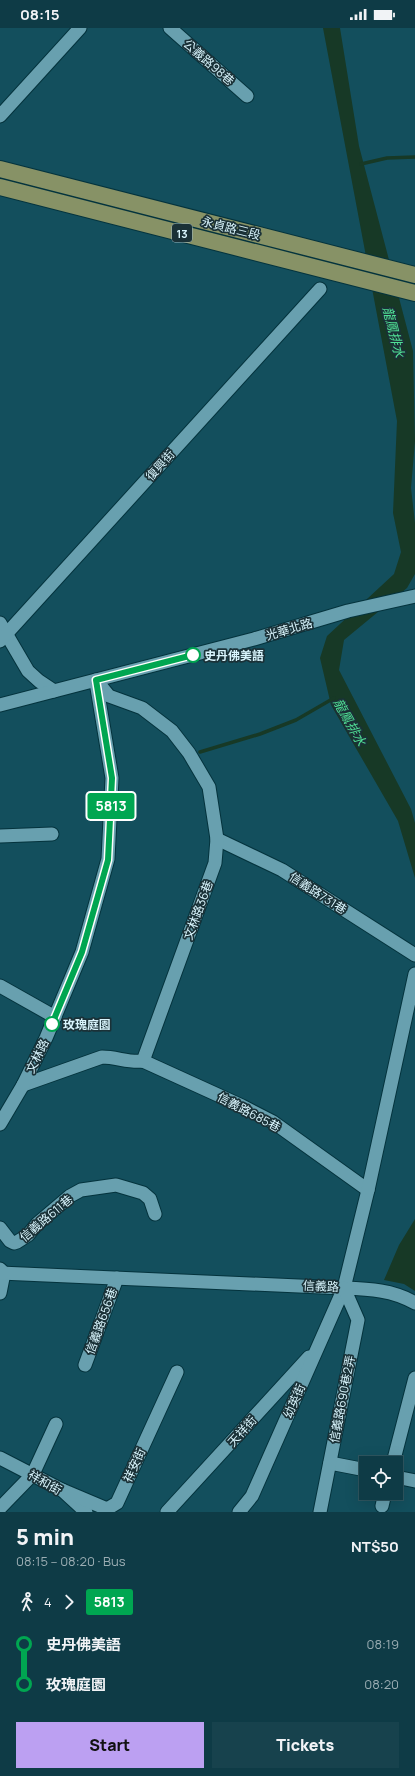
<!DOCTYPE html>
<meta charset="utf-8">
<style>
body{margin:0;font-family:Manrope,"Noto Sans TC",sans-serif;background:#17424d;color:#f1f3f6;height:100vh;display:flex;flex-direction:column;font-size:15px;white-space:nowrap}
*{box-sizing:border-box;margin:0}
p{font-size:13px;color:#9badb3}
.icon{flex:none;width:22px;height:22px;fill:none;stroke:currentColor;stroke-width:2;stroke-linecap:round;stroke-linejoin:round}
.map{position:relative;height:1484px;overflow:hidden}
.drawer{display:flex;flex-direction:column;background:#0e3b46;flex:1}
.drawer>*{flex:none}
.badge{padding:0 8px;border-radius:3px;font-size:14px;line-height:26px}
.fabs{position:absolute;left:359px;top:1428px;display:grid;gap:8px}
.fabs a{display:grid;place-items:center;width:44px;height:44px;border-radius:0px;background:#0e3b46;box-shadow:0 4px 16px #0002,0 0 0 1px #2e555f;font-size:20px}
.map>.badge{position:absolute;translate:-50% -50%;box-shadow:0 0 0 2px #fff}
.legs{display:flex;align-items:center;gap:6px;height:44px;padding:0 16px;font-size:13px}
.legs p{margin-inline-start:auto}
.head{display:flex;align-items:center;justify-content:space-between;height:68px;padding:0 16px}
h1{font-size:22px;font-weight:800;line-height:30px}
.primary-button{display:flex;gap:8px;margin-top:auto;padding:8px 16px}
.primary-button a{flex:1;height:46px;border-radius:0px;background:#bca0f2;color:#111;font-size:16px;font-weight:800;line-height:46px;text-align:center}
.primary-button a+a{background:#17424d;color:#f1f3f6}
ul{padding:0 16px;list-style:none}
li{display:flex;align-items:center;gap:14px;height:40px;font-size:15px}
li i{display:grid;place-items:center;width:6px;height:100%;margin:0 5px;background:currentColor}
li i::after{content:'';width:10px;height:10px;margin:-5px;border:3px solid;border-radius:50%;background:#0e3b46}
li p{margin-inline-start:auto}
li:first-child i{background:linear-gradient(#0000 50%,currentColor 0)}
li:last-child i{background:linear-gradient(currentColor 50%,#0000 0)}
.status{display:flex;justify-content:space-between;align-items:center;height:28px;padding:0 20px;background:#0e3b46;direction:ltr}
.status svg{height:11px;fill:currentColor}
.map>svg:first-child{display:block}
.water{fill:#173926}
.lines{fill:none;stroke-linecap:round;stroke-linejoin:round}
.stream{stroke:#173926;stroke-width:3.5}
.minor-casing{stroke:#04333d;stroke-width:15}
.major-casing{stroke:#04333d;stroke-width:18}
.minor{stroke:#68a0af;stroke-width:13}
.major{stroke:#879266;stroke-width:16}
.line-1-casing{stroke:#fff;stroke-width:9}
.line-1{stroke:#00a651;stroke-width:6}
.stop-1-dot{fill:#fff;stroke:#00a651;stroke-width:2}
.labels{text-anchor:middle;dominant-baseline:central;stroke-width:3.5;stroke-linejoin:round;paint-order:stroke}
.shield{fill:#1a3137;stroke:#a0bac2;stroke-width:1}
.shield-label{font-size:11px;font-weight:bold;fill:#d9f5fd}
.street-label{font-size:12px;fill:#d9f5fd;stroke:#1a3137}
.stop-label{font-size:12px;font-weight:bold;fill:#d9f5fd;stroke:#1a3137;text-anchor:start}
.water-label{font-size:13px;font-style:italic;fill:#50df95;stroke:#1a3137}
</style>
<div class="status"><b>08:15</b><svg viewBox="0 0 49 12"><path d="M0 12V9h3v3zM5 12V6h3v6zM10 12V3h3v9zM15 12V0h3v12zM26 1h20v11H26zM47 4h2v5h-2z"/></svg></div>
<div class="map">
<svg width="415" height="1484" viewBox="0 0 415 1484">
<rect width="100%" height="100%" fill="#134f5d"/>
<g class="water">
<polygon points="323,0 340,0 359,118 413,323 415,413 411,460 415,495 415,546 407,560 344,612 339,642 411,781 415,795 415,850 398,793 331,677 320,630 327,608 394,546 401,524 393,485 397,393"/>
<polygon points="415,1191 415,1263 404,1256 384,1252 399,1217"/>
</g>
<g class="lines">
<g class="stream">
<polyline points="361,136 387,130 415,129"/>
<polyline points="200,724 260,706 296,692 334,670"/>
</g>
<defs>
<g id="minor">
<polyline points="170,0 247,68"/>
<polyline points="0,88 80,0"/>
<polyline points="0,595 28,643 39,653 54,663"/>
<polyline points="0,613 320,261"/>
<polyline points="0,677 254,611 348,583 415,568"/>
<polyline points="0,808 52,806"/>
<polyline points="217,811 282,842 415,927"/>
<polyline points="0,958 55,989"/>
<polyline points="143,1033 242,1078 273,1094 368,1162"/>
<path d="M23,1057L102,1029C117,1029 129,1035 143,1033L215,835L217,811L209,759L189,725L172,703L142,680L109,668L96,652"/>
<polyline points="0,1096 23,1057 46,1010 82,924 108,831 112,750 96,654"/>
<polyline points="0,1200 10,1213 14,1215 17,1214 28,1207 37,1196 70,1168 81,1162 116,1157 143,1165 150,1171 155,1186"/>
<polyline points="0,1241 4,1245 0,1265"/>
<path d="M0,1245L344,1260C369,1261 393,1262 415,1275"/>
<polyline points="85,1337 117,1250"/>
<polyline points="0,1430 62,1462 86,1484"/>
<polyline points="330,1435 366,1442"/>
<polyline points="393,1435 415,1350"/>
<polyline points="396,1449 415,1453"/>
<polyline points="62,1462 107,1481 117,1475 177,1344"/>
<polyline points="382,1478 385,1465"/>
<polyline points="0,1480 33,1446 56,1396"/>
<polyline points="167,1484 309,1329"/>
<polyline points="239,1484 252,1468 344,1260 368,1162 415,946"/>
<polyline points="320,1484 358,1292 344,1260"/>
</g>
<g id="major">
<polyline points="0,141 415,247"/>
<polyline points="0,159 415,265"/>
</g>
</defs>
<use href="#minor" class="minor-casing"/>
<use href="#major" class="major-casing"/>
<use href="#minor" class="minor"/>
<use href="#major" class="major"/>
</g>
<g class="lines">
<defs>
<polyline id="line-1" points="52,996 82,924 108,832 112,750 96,652 193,627"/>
</defs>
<use href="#line-1" class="line-1-casing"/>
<use href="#line-1" class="line-1"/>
</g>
<g class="stop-1-dot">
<circle cx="193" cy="627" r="7"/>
<circle cx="52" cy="996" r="7"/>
</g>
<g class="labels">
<rect class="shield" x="172" y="196" width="20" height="18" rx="3"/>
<g class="shield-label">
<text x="182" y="205">13</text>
</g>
<g class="street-label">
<text transform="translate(209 34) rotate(41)">公義路98巷</text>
<text transform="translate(231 200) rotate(14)">永貞路三段</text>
<text transform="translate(160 437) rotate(-48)">復興街</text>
<text transform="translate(289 601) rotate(-16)">光華北路</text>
<text transform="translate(318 865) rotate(33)">信義路731巷</text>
<text transform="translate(198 882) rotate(-70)">文林路36巷</text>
<text transform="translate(37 1028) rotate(-64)">文林路</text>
<text transform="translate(249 1084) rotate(28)">信義路685巷</text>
<text transform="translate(46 1190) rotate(-40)">信義路611巷</text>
<text transform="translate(321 1258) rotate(2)">信義路</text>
<text transform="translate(101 1293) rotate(-70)">信義路656巷</text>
<text transform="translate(342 1371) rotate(-79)">信義路690巷2弄</text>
<text transform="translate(294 1373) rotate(-66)">幼英街</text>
<text transform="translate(242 1403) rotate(-48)">天祥街</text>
<text transform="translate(134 1437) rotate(-65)">祥安街</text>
<text transform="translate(45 1454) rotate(30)">祥和街</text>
</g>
<g class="stop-label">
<text x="204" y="627">史丹佛美語</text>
<text x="63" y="996">玫瑰庭園</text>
</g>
<g class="water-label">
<text transform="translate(394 304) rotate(76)">龍鳳排水</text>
<text transform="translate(350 694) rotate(61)">龍鳳排水</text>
</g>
</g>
</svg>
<div class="fabs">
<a><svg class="icon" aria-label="locate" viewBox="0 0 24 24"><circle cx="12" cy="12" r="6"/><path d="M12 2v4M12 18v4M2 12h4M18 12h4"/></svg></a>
</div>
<b class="badge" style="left:111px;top:778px;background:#00a651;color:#fff">5813</b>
</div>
<section class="drawer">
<div class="head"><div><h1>5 min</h1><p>08:15 – 08:20 · Bus</p></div><b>NT$50</b></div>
<div class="legs"><svg class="icon" aria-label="walk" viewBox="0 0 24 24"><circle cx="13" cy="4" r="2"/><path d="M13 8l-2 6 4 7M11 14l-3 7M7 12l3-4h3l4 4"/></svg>4<svg class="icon" aria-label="forward" viewBox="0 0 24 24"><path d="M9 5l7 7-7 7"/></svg><b class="badge" style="background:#00a651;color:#fff">5813</b></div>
<ul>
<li><i style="color:#00a651"></i><b>史丹佛美語</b><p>08:19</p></li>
<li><i style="color:#00a651"></i><b>玫瑰庭園</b><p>08:20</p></li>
</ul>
<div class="primary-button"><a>Start</a><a>Tickets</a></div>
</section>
